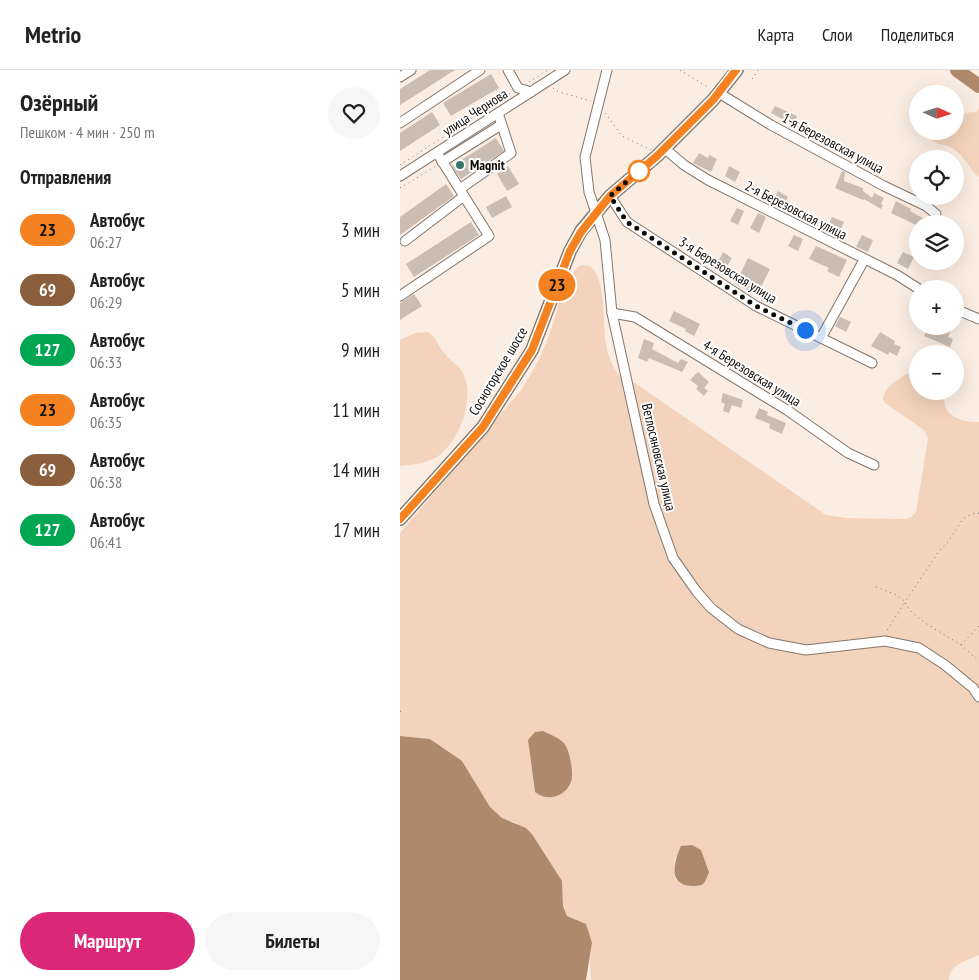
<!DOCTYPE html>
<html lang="ru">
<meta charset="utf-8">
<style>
body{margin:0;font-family:"PT Sans Narrow",sans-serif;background:#f6f6f6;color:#222;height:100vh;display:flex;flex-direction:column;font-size:19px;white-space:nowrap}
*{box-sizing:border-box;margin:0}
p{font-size:16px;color:#767676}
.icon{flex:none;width:28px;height:28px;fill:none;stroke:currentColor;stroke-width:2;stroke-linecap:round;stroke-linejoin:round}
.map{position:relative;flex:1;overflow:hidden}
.drawer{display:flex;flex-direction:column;background:#fff;width:400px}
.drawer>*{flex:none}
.badge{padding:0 10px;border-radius:16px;font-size:18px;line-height:32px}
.needle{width:32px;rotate:93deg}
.controls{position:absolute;left:509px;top:15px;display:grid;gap:10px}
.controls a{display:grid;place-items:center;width:55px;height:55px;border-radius:50%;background:#fff;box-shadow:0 5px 20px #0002;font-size:25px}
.you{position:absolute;width:25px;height:25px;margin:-12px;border:4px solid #fff;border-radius:50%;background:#1a73e8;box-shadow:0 0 0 8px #1a73e833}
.map>.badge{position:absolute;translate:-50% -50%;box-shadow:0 0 0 2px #fff}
h2{padding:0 20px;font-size:19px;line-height:45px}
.round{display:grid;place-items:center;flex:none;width:52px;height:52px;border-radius:26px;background:#f6f6f6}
.overview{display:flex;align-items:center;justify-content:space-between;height:85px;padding:0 20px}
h1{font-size:24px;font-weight:700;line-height:38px}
.button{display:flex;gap:10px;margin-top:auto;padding:10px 20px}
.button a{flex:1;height:58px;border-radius:30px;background:#db2777;color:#fff;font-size:20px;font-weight:700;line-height:58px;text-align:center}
.button a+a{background:#f6f6f6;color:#222}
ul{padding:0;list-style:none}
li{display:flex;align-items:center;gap:15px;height:60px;padding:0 20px}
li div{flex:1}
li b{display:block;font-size:19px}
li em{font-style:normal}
li .badge{min-width:55px;font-weight:700;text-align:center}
header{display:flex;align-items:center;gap:30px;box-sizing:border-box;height:70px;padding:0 25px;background:#fff;border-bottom:1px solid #e0e0e0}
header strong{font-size:24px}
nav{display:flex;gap:28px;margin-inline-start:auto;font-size:18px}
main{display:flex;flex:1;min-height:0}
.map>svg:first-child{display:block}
.green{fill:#f3d3bb;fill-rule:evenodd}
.water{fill:#ae896c}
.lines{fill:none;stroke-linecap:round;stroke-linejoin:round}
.river{stroke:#ae896c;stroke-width:14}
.building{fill:#cbbdb2}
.minor-casing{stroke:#83766c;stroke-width:11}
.major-casing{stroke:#83766c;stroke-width:14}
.path{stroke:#7d746d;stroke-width:1;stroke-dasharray:1 4;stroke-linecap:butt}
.minor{stroke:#fff;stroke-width:9}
.major{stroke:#fff;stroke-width:11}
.line-casing{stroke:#fff;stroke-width:11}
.line{stroke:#f58220;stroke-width:8}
.walk{stroke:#0f0b07;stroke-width:5;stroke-dasharray:0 9}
.poi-dot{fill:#337970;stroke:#fff;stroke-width:2}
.stop-dot{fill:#fff;stroke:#f58220;stroke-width:2.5}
.labels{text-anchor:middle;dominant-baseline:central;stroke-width:4;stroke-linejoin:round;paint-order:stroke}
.street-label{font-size:14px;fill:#0f0b07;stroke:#fff}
.poi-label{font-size:14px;font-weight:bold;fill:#0f0b07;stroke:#fff;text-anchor:start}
</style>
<header>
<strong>Metrio</strong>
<nav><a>Карта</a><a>Слои</a><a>Поделиться</a></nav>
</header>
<main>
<section class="drawer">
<div class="overview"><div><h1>Озёрный</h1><p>Пешком · 4 мин · 250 m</p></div><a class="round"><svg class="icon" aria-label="heart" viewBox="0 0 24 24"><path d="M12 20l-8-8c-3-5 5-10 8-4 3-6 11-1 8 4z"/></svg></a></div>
<h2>Отправления</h2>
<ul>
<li><span class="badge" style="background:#f58220;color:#111">23</span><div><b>Автобус</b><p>06:27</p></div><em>3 мин</em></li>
<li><span class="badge" style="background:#8b5e3c;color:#fff">69</span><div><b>Автобус</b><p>06:29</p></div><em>5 мин</em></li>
<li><span class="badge" style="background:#00a651;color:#fff">127</span><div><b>Автобус</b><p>06:33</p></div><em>9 мин</em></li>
<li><span class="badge" style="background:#f58220;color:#111">23</span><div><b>Автобус</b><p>06:35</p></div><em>11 мин</em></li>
<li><span class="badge" style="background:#8b5e3c;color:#fff">69</span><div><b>Автобус</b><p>06:38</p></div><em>14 мин</em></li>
<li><span class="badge" style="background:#00a651;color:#fff">127</span><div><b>Автобус</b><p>06:41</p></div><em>17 мин</em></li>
</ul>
<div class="button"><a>Маршрут</a><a>Билеты</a></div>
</section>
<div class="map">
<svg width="579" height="910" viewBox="0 0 579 910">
<rect width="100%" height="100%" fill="#fcede2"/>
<g class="green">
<path d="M579,38V107C568,98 566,87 552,78C541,72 532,77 527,61H555V42L562,43L577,42Z"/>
<path d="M181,195L190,196C210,212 199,264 210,289C213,297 219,305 224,312L235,313L426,445L447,448L505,449L512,447L516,442L528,368L524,360L485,333L483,329C485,315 503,307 514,299H517L518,321H543C544,326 544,333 546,338C551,349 568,353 579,352V885C567,891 549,894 549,910H191L190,891L192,873L176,851L167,846L163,836L162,811L132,764L114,752L102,748L90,737L61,691L30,669L0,666V463L121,320C132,303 141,287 148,268C158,246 160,208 181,195ZM143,661L165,674L135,722L128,670ZM301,780L309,802L276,810L274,802L275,788Z"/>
<path d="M28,262C37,269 37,274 44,283C49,290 61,297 64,305C75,330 59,372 37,387C26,393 12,395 0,396V270L15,263Z"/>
</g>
<g class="water">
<path d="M143,661C149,664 159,668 164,673C170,680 174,704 171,712C165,727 147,732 135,722L128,670L135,662Z"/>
<polygon points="0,666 30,669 62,691 90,737 102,748 126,758 132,764 162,811 163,836 167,846 186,854 192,873 186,910 0,910"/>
<path d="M292,775L301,780L309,802C308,805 306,810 304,813C301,816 296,816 292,816C267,815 274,792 281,776Z"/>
</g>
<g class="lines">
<polyline class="river" points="557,0 579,16"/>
</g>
<g class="building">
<polygon points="30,0 55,0 0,35 0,19"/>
<polygon points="91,4 99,18 51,46 43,33"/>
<polygon points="375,36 397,46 393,55 371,43"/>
<polygon points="32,42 40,55 0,81 0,63"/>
<polygon points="96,68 104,81 61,109 52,96"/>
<polygon points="299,83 308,88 309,85 317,89 311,102 293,93"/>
<polygon points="108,96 119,114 107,121 97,104"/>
<polygon points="329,96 340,102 335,112 325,106"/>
<polygon points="442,101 445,102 444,111 463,118 463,121 472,128 474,123 484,128 481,134 483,135 481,139 464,129 463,130 435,118"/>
<polygon points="46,114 54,126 0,165 0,147"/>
<polygon points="378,121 388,127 383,137 373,131"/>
<polygon points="106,126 112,137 92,148 86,137"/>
<polygon points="496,131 511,139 510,141 533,154 518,154 518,156 491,143"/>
<polygon points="337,138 344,141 338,155 330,151"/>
<polygon points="358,143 366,147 359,163 350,158"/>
<polygon points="432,147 444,152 441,159 438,158 436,163 426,159"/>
<polygon points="71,152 79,165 14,207 6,194"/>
<polygon points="394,165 403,169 398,181 388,176"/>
<polygon points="462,165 473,170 468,182 456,177"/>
<polygon points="416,176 447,190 439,207 427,201 429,198 409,189"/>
<polygon points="323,182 332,188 326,198 317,194"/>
<polygon points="503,182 514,187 508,199 497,193"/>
<polygon points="348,188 370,199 357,225 335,214"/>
<polygon points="14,224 22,236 0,250 0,233"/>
<polygon points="274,241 300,254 294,266 285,261 286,259 269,251"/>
<polygon points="440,247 451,252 446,262 435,256"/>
<polygon points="536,256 553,256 548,267 553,269 550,277 524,266 527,260 532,263"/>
<polygon points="480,262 495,271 494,274 501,277 497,286 489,282 488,285 471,276"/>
<polygon points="244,269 254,273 252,279 278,293 281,289 288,292 282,302 249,288 247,292 238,288"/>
<polygon points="298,302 309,312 304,318 308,321 304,326 296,319 298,316 290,310"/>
<polygon points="323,323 343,330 341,338 332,335 329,343 323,341 325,334 321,332"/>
<polygon points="359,338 368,342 367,345 386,353 382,364 369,358 370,354 355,348"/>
</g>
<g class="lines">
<defs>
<g id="minor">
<polyline points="108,0 118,18 131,22"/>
<polyline points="207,0 185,87 189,122 205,170 212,243 254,434 273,488 297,522 311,538 338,559 369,573 406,580 485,571 519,578 545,595 573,618 579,627"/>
<polyline points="0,7 11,0"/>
<polyline points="319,23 371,55 484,116 526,136 536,144"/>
<polyline points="0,53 80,0"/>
<polyline points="264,78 284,95 308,110 497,205 519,219"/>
<polyline points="42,92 101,55"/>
<polyline points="0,106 165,0"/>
<polyline points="60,119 111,83 98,43"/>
<polyline points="210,126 227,152 356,236 472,293"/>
<polyline points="5,171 64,126"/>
<polyline points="0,226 89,166 37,83"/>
<polyline points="555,239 579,249"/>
<polyline points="212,243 235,247 387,340 448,383 474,395"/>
<polyline points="421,268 464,190"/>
</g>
<polyline id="major" points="0,449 83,357 132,280 170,181 181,161 210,126 257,86 313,30 337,0"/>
</defs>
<use href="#minor" class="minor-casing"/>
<use href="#major" class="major-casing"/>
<g class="path">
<polyline points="280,0 309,18"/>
<polyline points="352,9 358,0"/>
<polyline points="129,12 148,0"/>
<polyline points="153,18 159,22 191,31"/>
<polyline points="205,43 222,66 251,80"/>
<polyline points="0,95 111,23"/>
<polyline points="0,118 36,96"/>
<path d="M579,443L571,444L563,449L547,473L539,481L505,532C509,547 548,566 561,575C567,580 573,586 579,591"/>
<polyline points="476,517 497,525 505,532 486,562"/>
<polyline points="561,575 579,556"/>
<polyline points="0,641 3,643"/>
</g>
<use href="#minor" class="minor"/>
<use href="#major" class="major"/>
</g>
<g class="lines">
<defs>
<polyline id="line" points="0,449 83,357 132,280 170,181 181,162 210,126 257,86 313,30 336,0"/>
</defs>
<use href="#line" class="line-casing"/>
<use href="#line" class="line"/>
<polyline class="walk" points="239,101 210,126 227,152 356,236 405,260"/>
</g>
<circle class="poi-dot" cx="60" cy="95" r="5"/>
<circle class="stop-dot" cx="239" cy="101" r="10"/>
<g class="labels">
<g class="street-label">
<text transform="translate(75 42) rotate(-33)">улица Чернова</text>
<text transform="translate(433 73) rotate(28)">1-я Березовская улица</text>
<text transform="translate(396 140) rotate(27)">2-я Березовская улица</text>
<text transform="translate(328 200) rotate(32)">3-я Березовская улица</text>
<text transform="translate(98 301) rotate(-59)">Сосногорское шоссе</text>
<text transform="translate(352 303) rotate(32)">4-я Березовская улица</text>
<text transform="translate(259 387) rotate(77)">Ветлосяновская улица</text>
</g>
<g class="poi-label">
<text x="70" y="95">Magnit</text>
</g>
</g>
</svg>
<div class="controls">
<a><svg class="needle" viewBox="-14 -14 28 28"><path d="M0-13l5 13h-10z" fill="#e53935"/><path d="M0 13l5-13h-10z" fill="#767676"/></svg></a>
<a><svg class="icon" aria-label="locate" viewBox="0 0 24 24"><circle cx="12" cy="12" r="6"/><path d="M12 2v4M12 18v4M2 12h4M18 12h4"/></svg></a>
<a><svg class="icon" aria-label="layers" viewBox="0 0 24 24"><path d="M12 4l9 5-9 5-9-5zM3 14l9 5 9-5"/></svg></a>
<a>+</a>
<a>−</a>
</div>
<div class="you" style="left:405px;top:260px"></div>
<b class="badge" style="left:157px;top:215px;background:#f58220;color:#111">23</b>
</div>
</main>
